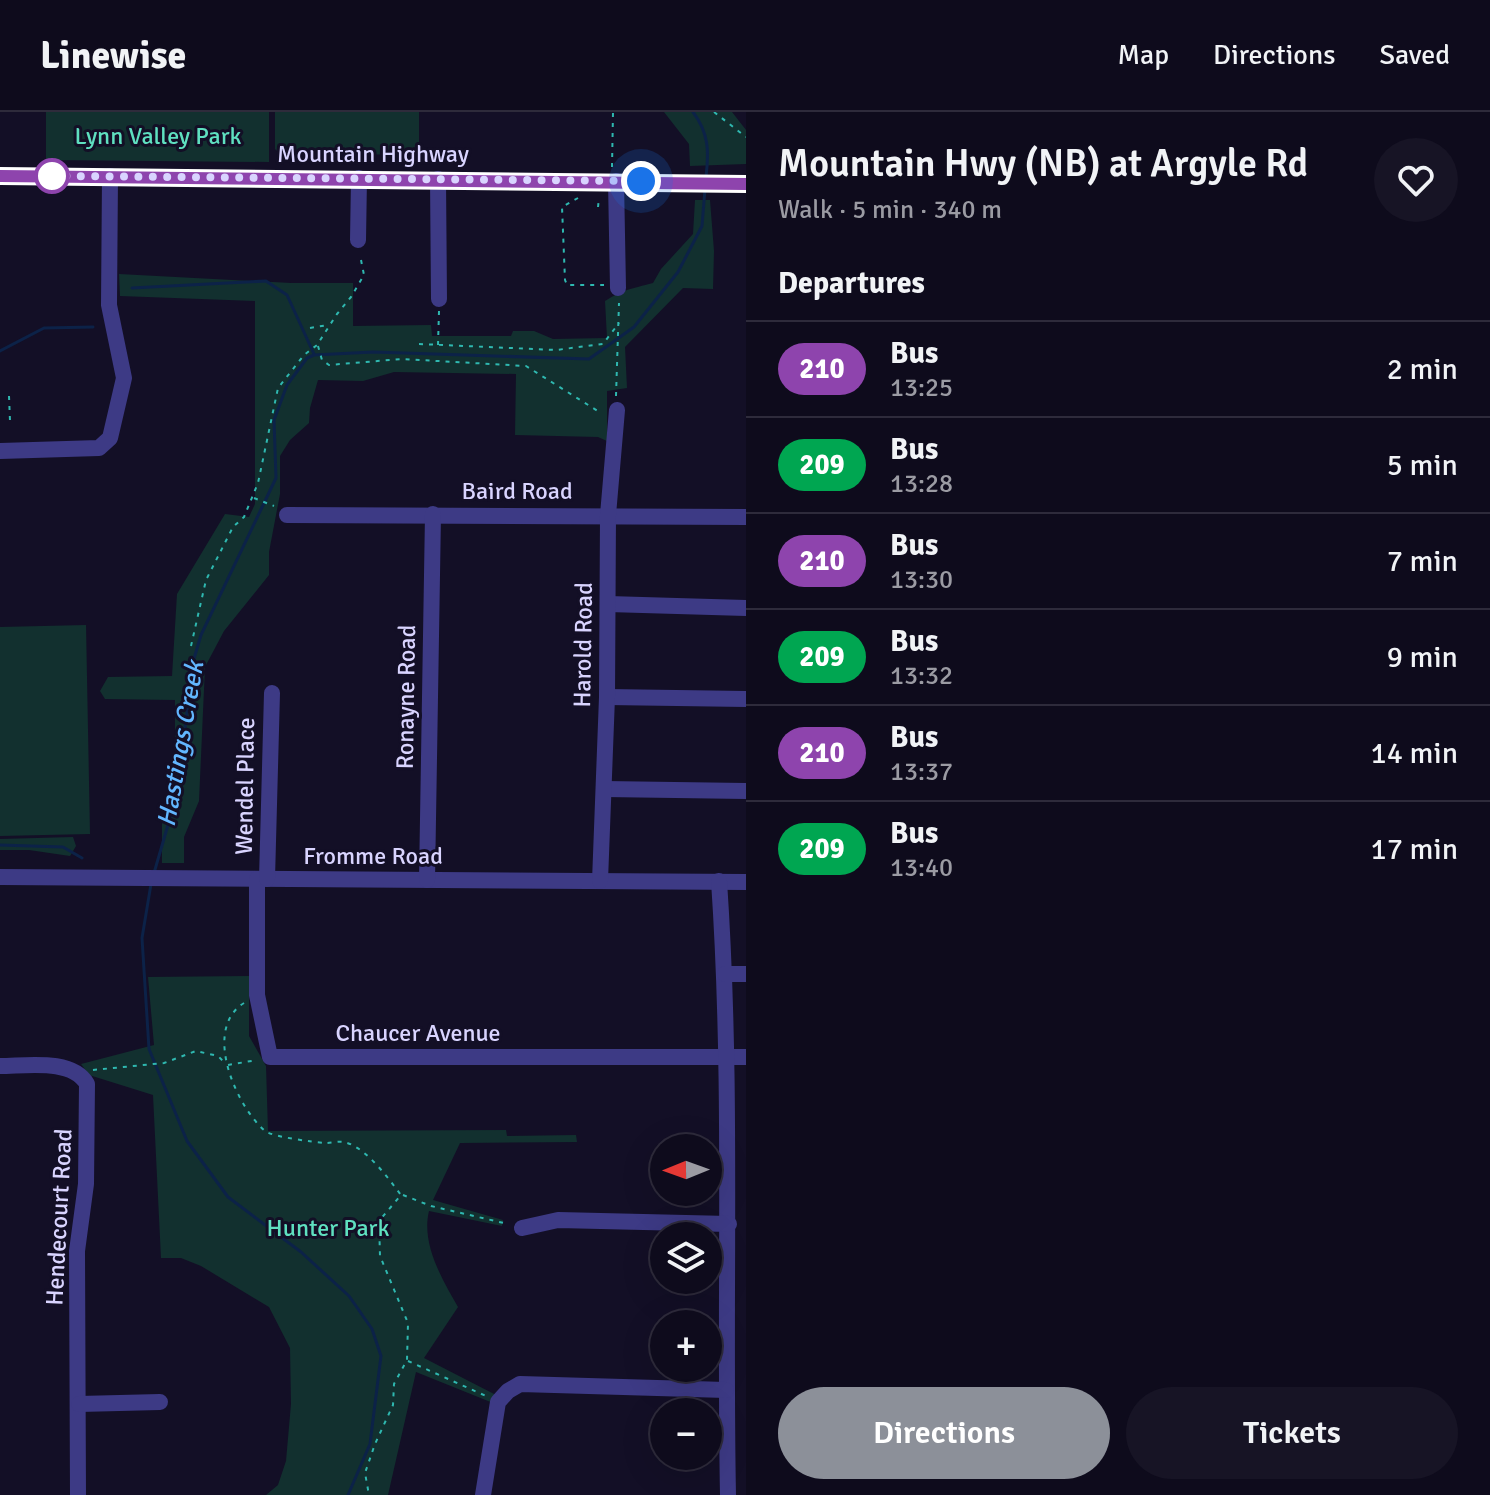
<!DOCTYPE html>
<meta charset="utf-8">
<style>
body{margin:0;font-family:Signika,sans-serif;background:#171425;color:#f1f3f6;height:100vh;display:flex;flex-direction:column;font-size:30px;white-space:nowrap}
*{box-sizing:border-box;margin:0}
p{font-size:26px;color:#9b9ba3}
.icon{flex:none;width:44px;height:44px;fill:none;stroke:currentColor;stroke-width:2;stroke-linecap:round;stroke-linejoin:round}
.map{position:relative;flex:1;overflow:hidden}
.drawer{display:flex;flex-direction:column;background:#0e0b1c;width:744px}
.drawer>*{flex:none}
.badge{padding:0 16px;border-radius:26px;font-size:28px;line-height:52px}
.needle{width:52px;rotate:269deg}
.buttons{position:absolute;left:650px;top:1022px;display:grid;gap:16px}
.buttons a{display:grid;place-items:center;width:72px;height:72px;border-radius:50%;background:#0e0b1c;box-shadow:0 8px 32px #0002,0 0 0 2px #2e2b3b;font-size:40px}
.you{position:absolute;width:40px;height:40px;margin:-20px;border:6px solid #fff;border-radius:50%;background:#1a73e8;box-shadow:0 0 0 12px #1a73e833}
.map>.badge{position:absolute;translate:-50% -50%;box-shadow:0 0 0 4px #fff}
h2{padding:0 32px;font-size:30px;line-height:72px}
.round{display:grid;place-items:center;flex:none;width:84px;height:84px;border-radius:42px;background:#171425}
.summary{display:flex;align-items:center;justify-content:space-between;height:136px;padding:0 32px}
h1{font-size:38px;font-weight:600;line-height:60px}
.action{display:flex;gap:16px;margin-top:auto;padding:16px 32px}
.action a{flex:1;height:92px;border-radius:48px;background:#8c9099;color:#fff;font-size:32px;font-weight:600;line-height:92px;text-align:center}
.action a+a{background:#171425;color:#f1f3f6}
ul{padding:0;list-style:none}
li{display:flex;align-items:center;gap:24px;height:96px;padding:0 32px;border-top:2px solid #2e2b3b}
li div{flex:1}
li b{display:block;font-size:30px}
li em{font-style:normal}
li .badge{min-width:88px;font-weight:700;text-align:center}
header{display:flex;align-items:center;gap:48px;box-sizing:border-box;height:112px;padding:0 40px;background:#0e0b1c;border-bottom:2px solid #2e2b3b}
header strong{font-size:38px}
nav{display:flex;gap:44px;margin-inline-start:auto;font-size:28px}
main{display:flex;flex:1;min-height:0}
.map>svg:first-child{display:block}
.green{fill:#12302f}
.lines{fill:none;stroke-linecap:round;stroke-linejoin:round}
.stream{stroke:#0c2248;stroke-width:3}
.path{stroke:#2fb8b0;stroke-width:2;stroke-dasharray:4 6;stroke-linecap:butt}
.minor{stroke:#3d3a85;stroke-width:16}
.line-casing{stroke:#fff;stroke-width:18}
.line{stroke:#8e44ad;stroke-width:12}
.walk{stroke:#d9d4ff;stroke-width:8;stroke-dasharray:0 14.4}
.stop-dot{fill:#fff;stroke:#8e44ad;stroke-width:4}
.labels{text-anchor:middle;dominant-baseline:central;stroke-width:6;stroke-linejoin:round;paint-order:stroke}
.park-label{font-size:24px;fill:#5fe0c0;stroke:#130f26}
.street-label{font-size:24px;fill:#d9d4ff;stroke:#130f26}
.water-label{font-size:26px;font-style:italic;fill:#62b6ff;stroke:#130f26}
</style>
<header>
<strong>Linewise</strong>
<nav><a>Map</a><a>Directions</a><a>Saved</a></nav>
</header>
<main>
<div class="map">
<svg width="746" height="1383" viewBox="0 0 746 1383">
<rect width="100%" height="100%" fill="#130f26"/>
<g class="green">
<polygon points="46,0 269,0 269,50 46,48"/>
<polygon points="275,0 419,0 419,31 413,43 279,41 275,37"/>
<polygon points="664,0 732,0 746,18 746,52 690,54 689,32"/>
<path d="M695,88H710L714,139L713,177L683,176L625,235L627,276L607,279V329L598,325L515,323L516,262L394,260L363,269L318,268L310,296L309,311L290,328L280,344V382L269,440V463L224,519L205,555L199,689L184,725V751H162V708L175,661V588L105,587L100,579L108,565L172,564L177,482L225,402L249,405L255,392V189L120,184L119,162L291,171H353V214L431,213L432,224H511L513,219H534L553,227L607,226L605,189C624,177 631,177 653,171L661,157L693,122Z"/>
<polygon points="86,513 90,722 0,724 0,515"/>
<polygon points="73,725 76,734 70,744 29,738 0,738 0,727"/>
<path d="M249,864V924L266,954L268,1019L506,1018L507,1024L576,1023L577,1030L460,1031L433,1088L503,1108L502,1114L429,1099C421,1132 442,1167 458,1195L424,1246L496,1283L493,1291L416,1260L388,1383H266L278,1373L286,1349L291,1292L290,1236L269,1195L201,1154L181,1146H161L153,983L89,963L81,952L154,933L148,865Z"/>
</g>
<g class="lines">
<g class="stream">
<path d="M693,0C709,21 709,40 706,65"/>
<polyline points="132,176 266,169 287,183 314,242"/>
<polyline points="0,239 44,216 93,215"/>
<polyline points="0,733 63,735 82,746"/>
<polyline points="154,761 177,682 193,550 201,523 276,366 274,308 287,273 307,246 314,243 373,240 589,247 634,215 678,160 702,114 705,77"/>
<polyline points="151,772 142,826 149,937 187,1029 228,1085 301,1140 349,1184 372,1217 381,1244 370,1332 348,1383"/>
</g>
<g class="path">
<polyline points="714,0 746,25"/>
<polyline points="612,55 613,0"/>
<polyline points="578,86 562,95 565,168 567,173 604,173"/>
<polyline points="598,95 599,86"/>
<polyline points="310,216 328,213"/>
<polyline points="419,232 556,238 603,232 619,211"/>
<polyline points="438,233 439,199"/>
<polyline points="318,234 322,248 329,253 402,247 526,254 601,301"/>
<polyline points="9,284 10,309"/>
<polyline points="616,284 619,191"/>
<polyline points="254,386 274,394"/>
<polyline points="191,534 206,468 233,415 244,405 258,371 278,276 304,243 317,233 337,202 351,185 364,163 360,143"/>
<path d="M244,891C202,917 236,994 265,1019C273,1025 313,1030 325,1031C331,1031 338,1029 344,1030C366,1035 388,1066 401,1083L379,1109L380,1144L408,1211L407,1248L394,1272L393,1293L375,1332L365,1361L369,1383"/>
<polyline points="228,953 257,948"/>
<polyline points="93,958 164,951 196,939 218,944 225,951"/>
<polyline points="403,1083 431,1094 508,1112"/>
<polyline points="408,1249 486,1284"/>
</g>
<g class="minor">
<polyline points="0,64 746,72"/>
<polyline points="438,67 439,187"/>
<polyline points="616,69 618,176"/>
<polyline points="358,128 359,66"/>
<polyline points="0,339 99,336 110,326 124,266 109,193 110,64"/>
<polyline points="287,403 746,405"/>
<polyline points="608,492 746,496"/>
<polyline points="607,585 746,587"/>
<polyline points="604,677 746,679"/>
<polyline points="0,765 746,770"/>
<polyline points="257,767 257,883 270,945 746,945"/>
<polyline points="267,767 272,581"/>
<polyline points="427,768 433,402"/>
<polyline points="600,769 607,585 608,403 617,298"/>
<path d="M719,769C733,974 724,1178 728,1383"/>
<polyline points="725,862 746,862"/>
<path d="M0,954C26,954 72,946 87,972L86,1072L77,1139L78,1383"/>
<polyline points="522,1116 558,1108 729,1112"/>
<polyline points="79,1292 160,1290"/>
<polyline points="483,1383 498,1290 508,1279 520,1272 726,1278"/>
</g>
</g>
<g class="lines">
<defs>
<polyline id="line" points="0,64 746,72"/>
</defs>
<use href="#line" class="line-casing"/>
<use href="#line" class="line"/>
<polyline class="walk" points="52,64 641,69"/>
</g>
<circle class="stop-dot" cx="52" cy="64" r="16"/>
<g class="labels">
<g class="park-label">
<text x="158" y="24">Lynn Valley Park</text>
<text x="328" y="1116">Hunter Park</text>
</g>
<g class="street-label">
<text x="373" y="42">Mountain Highway</text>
<text x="517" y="379">Baird Road</text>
<text transform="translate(583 533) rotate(-89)">Harold Road</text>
<text transform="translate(406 585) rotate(-89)">Ronayne Road</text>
<text transform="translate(245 674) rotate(-89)">Wendel Place</text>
<text x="373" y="744">Fromme Road</text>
<text x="418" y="921">Chaucer Avenue</text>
<text transform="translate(59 1105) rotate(-87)">Hendecourt Road</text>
</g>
<g class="water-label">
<text transform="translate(181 632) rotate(-80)">Hastings Creek</text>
</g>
</g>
</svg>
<div class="buttons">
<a><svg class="needle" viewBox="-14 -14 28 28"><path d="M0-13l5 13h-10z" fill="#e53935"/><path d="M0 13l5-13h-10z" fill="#9b9ba3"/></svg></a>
<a><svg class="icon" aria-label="layers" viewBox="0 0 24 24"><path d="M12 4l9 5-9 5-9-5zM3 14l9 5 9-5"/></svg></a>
<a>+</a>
<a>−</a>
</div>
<div class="you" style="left:641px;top:69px"></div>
</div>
<section class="drawer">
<div class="summary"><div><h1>Mountain Hwy (NB) at Argyle Rd</h1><p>Walk · 5 min · 340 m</p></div><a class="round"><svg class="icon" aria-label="heart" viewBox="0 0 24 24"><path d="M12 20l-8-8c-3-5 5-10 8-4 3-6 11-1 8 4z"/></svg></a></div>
<h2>Departures</h2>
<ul>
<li><span class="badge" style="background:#8e44ad;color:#fff">210</span><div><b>Bus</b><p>13:25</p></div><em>2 min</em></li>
<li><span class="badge" style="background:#00a651;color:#fff">209</span><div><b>Bus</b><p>13:28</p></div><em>5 min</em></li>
<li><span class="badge" style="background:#8e44ad;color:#fff">210</span><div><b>Bus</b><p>13:30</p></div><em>7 min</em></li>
<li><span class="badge" style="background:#00a651;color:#fff">209</span><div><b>Bus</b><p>13:32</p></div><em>9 min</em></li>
<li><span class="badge" style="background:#8e44ad;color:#fff">210</span><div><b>Bus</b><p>13:37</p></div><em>14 min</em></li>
<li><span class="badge" style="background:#00a651;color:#fff">209</span><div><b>Bus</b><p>13:40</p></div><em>17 min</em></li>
</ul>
<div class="action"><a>Directions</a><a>Tickets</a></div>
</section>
</main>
